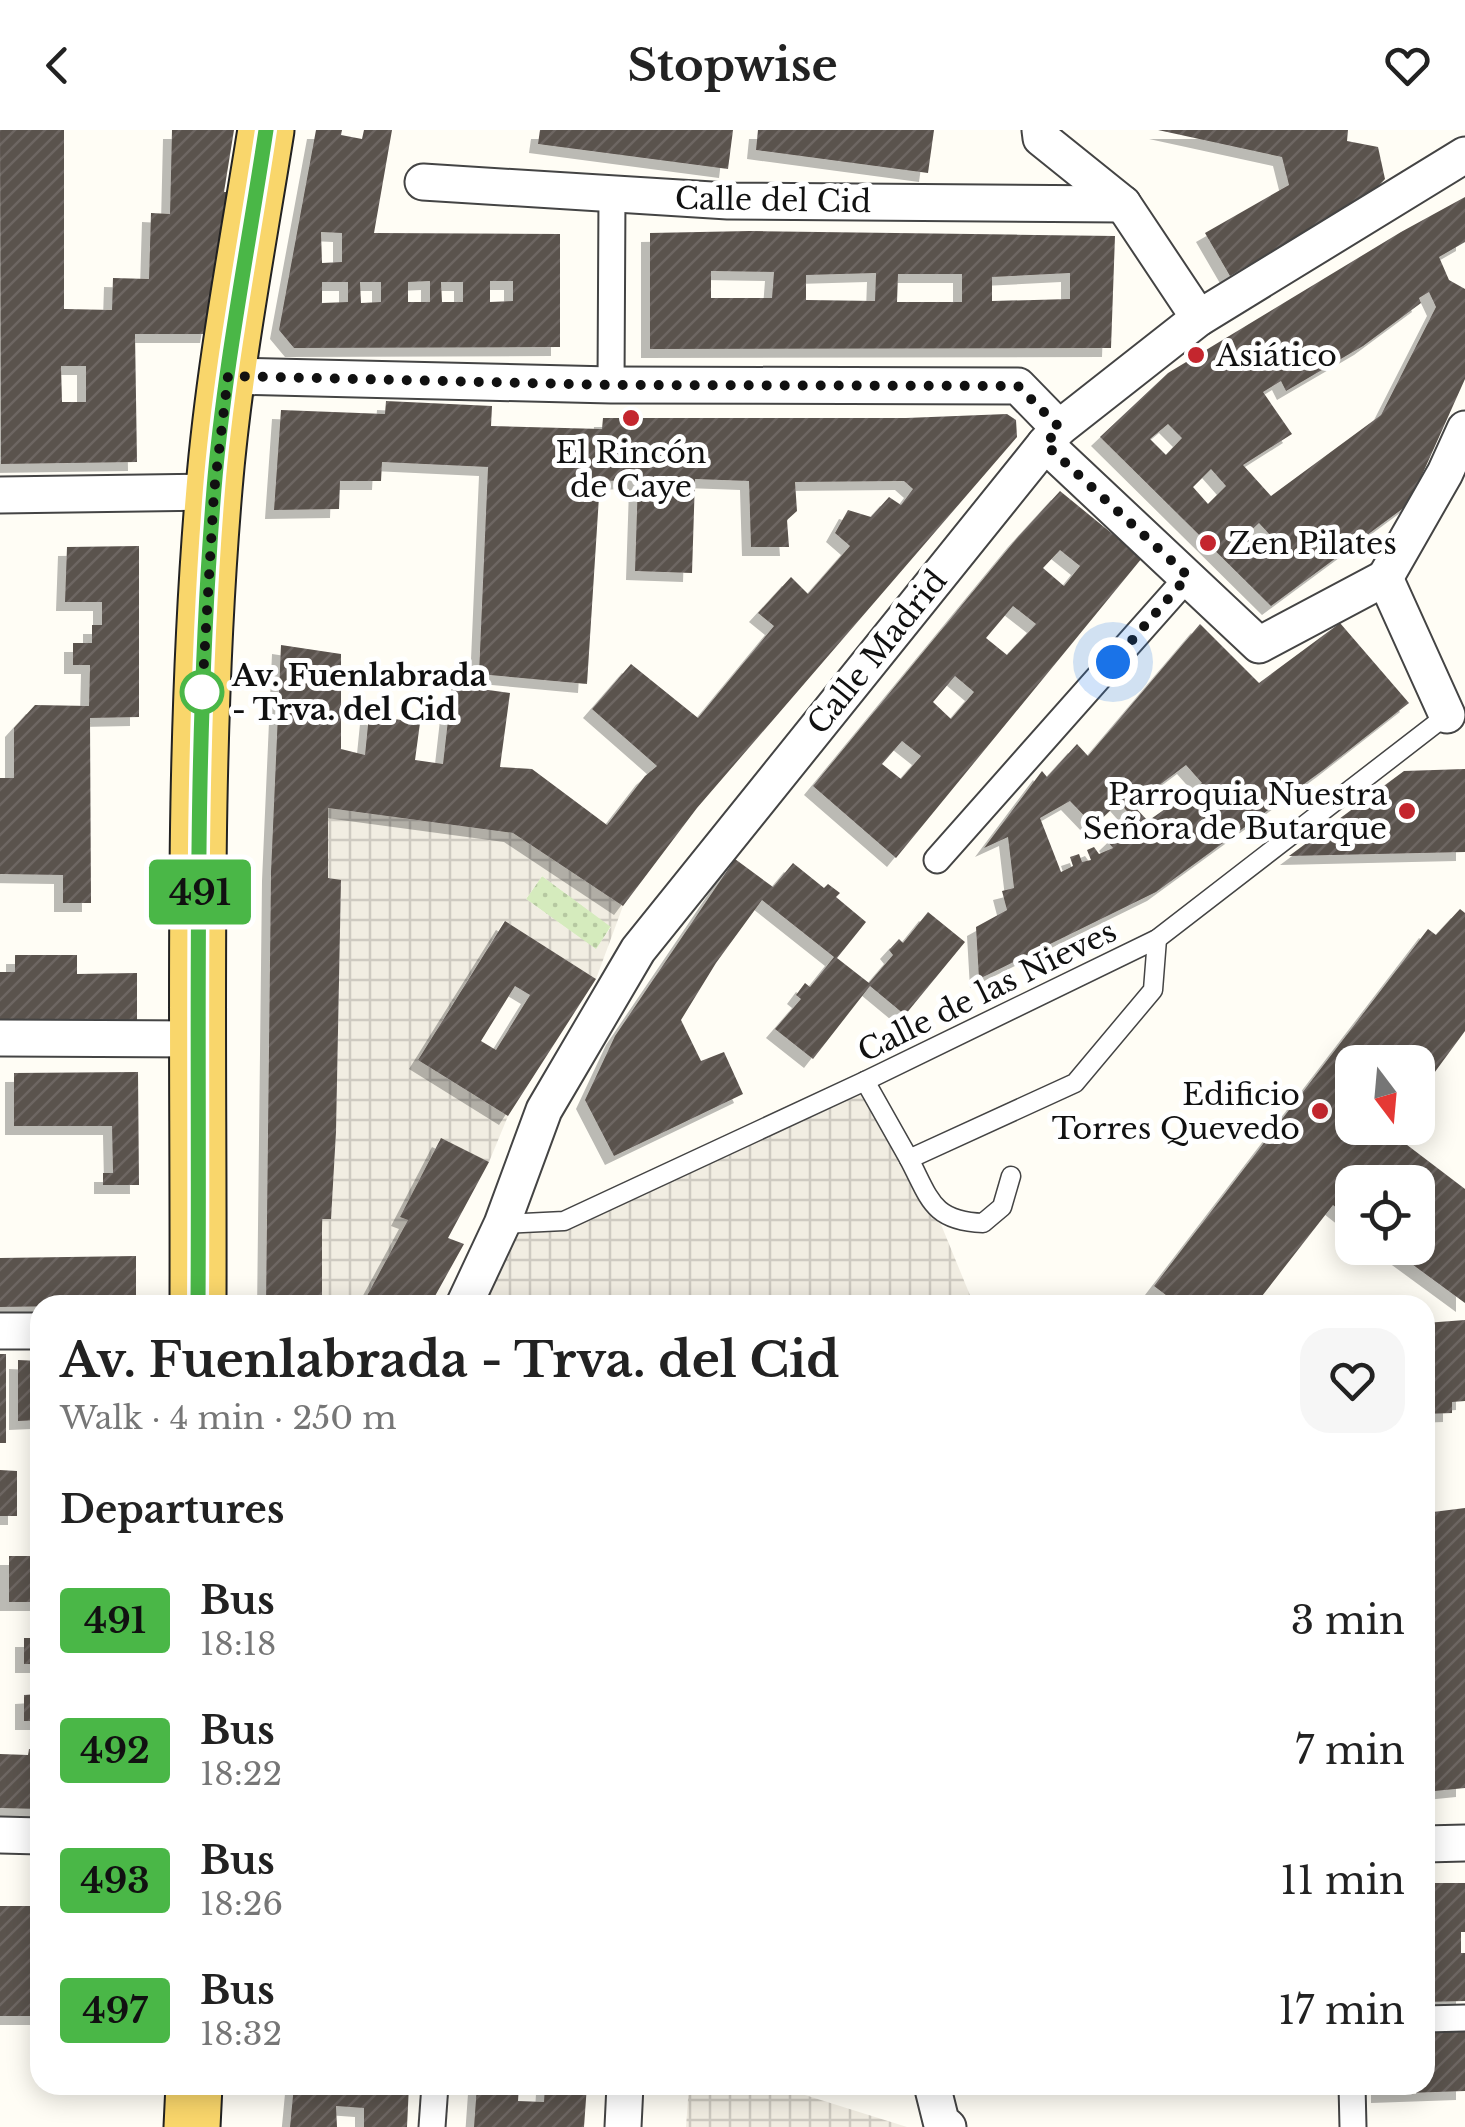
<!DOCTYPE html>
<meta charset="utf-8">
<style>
body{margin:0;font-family:"Libre Baskerville",serif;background:#f6f6f6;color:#222;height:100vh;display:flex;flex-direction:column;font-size:38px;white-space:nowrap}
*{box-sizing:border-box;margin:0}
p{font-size:32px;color:#767676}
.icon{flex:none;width:55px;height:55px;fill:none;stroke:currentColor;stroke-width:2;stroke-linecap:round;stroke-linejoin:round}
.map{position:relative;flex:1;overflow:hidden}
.side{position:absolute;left:30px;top:1165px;width:1405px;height:800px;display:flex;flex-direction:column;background:#fff;border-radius:30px;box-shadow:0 5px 25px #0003}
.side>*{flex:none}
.badge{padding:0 20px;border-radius:8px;font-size:35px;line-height:65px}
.needle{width:65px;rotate:164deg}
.tools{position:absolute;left:1335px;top:915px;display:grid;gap:20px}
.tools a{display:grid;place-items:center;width:100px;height:100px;border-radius:20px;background:#fff;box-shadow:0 5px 25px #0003;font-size:50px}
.you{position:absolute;width:50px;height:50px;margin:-25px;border:8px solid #fff;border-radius:50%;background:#1a73e8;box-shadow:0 0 0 15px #1a73e833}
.map>.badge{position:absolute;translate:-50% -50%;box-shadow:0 0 0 5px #fff}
h2{padding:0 30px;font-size:38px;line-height:90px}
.round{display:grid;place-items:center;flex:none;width:105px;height:105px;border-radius:30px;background:#f6f6f6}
.headline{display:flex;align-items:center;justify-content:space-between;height:170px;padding:0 30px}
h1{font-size:48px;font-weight:800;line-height:75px}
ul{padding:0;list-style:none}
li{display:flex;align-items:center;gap:30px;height:130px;padding:0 30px}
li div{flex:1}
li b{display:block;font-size:38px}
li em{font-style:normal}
li .badge{min-width:110px;font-weight:700;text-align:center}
header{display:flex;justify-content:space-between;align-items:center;height:130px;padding:0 30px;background:#fff;font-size:45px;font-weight:800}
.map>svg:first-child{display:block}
.grass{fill:url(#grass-dots)}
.plaza{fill:url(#plaza-grid);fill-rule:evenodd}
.building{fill:url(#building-hatch);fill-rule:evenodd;filter:url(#shadow)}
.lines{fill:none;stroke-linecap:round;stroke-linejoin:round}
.service-casing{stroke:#444;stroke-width:21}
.pedestrian-casing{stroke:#444;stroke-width:29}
.minor-casing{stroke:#444;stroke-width:39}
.primary-casing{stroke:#222;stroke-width:59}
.service{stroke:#fff;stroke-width:18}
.pedestrian{stroke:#fff;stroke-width:25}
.minor{stroke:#fff;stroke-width:35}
.primary{stroke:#f9d66b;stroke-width:55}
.line-casing{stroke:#fff;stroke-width:22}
.line{stroke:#4ab747;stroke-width:15}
.walk{stroke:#111;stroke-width:10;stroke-dasharray:0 18}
.poi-dot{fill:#c4262e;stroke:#fff;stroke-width:4}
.stop-dot{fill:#fff;stroke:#4ab747;stroke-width:5}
.labels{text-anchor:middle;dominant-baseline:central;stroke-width:10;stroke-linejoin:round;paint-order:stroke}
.street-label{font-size:30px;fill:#111;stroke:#fff}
.poi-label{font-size:30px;fill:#111;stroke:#fff;text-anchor:start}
.stop-label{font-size:30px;font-weight:bold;fill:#111;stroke:#fff;text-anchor:start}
</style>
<header><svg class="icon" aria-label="back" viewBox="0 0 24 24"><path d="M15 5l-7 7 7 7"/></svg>Stopwise<svg class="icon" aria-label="heart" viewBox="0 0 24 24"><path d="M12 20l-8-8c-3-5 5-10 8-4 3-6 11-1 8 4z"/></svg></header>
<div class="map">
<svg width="1465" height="1997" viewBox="0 0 1465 1997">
<defs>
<pattern id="grass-dots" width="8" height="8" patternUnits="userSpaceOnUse" patternTransform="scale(2.5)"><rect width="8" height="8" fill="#d5ebbd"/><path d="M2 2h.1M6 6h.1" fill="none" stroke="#b6c8a1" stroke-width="1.8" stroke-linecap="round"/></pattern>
<pattern id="plaza-grid" width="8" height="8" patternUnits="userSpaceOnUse" patternTransform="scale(2.5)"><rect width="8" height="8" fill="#f1ede2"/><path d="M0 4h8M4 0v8" fill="none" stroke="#cecac1"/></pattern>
<pattern id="building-hatch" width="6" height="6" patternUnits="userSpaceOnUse" patternTransform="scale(2.5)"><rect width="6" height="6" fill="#5a524d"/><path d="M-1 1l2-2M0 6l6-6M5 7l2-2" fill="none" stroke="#6d6662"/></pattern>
<filter id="shadow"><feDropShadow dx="-9" dy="9" stdDeviation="0" flood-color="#0004"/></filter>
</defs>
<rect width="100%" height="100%" fill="#fffdf5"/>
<polygon class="grass" points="542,746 611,796 596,820 526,769"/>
<g class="plaza">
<path d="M328,678L513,703L623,776L596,849L504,791L418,930L508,986L489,1032L440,1009L401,1086L408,1090L362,1175H322V1089L331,1088L336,1002L341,751L328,748ZM542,746L611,797L596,819L526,769Z"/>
<polygon points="865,951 933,1075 974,1175 464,1175 502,1094 564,1091"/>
<polygon points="689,1955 773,1955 907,1997 686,1997"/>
</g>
<g class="building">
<path d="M0,0H64V179L112,180L113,148L149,149L151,83L170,84L172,0H234L224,62H233L209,204H135L137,332L1,334ZM61,236H86V272H62Z"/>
<path d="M316,0H342L341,5L362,9L364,0H392L374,103L560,104V217L294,218L279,200ZM321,102L342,103V132L322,133ZM430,151V172H408V152ZM490,151H513V171L490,172ZM322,152H348V172L322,173ZM360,152H381V172L361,173ZM441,152H463V172H442Z"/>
<polygon points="540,0 733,0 728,39 538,14"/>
<polygon points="758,0 934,0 928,43 756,20"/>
<polygon points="1158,0 1348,0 1347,11 1378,17 1385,49 1366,69 1230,146 1205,103 1289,55 1282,27"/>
<path d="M1465,67V112L1439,127L1449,150L1465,159V249L1409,374L1271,476L1100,307L1168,243L1401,102ZM1429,162L1436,177L1381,285L1271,366L1243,335L1292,304L1263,262L1281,251L1286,261L1363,216L1421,173L1419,168ZM1168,294L1182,308L1166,325L1150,309ZM1211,339L1226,356L1208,374L1193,357ZM1259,393L1270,405L1257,417L1245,406Z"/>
<path d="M750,101L1115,106L1111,218L650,219V103ZM711,141L774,142L772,168H711ZM876,143L875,171L806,170V145ZM1070,143V169L992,171V147ZM898,144H962V172H897Z"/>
<polygon points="386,271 492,276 491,296 602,299 603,288 906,288 1007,284 1016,290 1017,307 697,678 623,776 513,703 328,678 328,748 341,750 336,1002 331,1089 322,1089 322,1175 266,1175 271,742 281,515 341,524 341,619 365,625 369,585 420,593 415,630 443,634 452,555 510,563 500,637 532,639 607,695 645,646 657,636 592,579 631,534 698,588 774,496 758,483 791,447 808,464 850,416 835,403 848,380 871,387 889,367 901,375 913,359 904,351 795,352 797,381 787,390 789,417 751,417 749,351 695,349 692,443 635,441 638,350 600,351 587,554 479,544 488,337 382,332 381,351 340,351 339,379 274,380 281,280 385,284"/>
<path d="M1060,361L1142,428L896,728L813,656L1017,408ZM1060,420L1080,436L1064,456L1043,438ZM1013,476L1036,494L1007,525L986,508ZM955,546L974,562L951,589L933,572ZM902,611L921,626L901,649L882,634Z"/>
<polygon points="139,416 139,587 90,588 91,773 63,773 63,745 0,744 0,648 14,648 14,598 35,575 89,576 90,535 73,535 73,513 92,513 92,495 102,495 102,472 65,472 67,417"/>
<path d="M1340,493L1409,573L1326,638L1156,762L979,849L976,797L1007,780L1002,761L1014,758L1008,707L984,718L1042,641L1047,647L1077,614L1088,626L1200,494L1259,553ZM1186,635L1202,653L1148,691L1133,675ZM1070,671L1094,696L1119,672L1133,688L1108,712L1113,718L1099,724L1094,717L1087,720L1091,730L1082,732L1079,724L1070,727L1073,736L1061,742L1040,688Z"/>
<polygon points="1465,639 1465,722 1289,726 1404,641"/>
<polygon points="735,729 773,757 793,733 824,758 828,754 840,763 836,767 866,792 837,828 869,853 893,825 889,820 899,809 903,813 928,782 965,812 905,885 870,856 813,929 775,899 801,869 796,865 805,853 810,857 834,827 762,770 716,833 681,890 701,931 724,922 743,964 614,1026 585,970 615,906"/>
<polygon points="1460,779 1465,783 1465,901 1418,965 1418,932 1352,932 1352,998 1394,998 1390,1002 1465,1059 1465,1173 1390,1118 1418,1118 1418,1052 1352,1052 1352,1090 1333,1075 1255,1175 1179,1175 1154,1156 1428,799 1436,805"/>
<path d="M505,791L596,849L508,986L418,930ZM515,856L530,865L496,920L481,911Z"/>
<polygon points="15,825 77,825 77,844 137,843 137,894 0,893 0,842 15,842"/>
<polygon points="138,942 139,1055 103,1055 103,1043 113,1043 112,996 14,996 14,943"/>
<polygon points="441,1008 489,1032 448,1108 464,1114 430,1175 362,1175 408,1090 400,1087"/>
<polygon points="136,1126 136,1175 0,1177 0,1128"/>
<polygon points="1465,1190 1465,1271 1452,1272 1452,1283 1425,1284 1425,1193"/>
<rect x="0" y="1224" width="6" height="89"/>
<polygon points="18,1230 40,1231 40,1290 18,1291"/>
<polygon points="0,1340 17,1341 17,1386 0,1386"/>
<polygon points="1465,1378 1465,1658 1425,1662 1425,1383"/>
<rect x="9" y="1426" width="31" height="46"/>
<rect x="24" y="1508" width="16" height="26"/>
<polygon points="40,1564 40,1591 24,1591 24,1565"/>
<polygon points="29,1619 40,1619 40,1679 0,1678 0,1624 28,1625"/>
<polygon points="1425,1753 1465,1753 1465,1802 1461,1802 1461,1823 1465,1823 1465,1871 1425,1872"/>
<rect x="0" y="1776" width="40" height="110"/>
<polygon points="1465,1898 1465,1961 1380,1964 1380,1955 1425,1955 1425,1899"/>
<polygon points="294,1955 409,1955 407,1997 364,1997 364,1978 336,1976 337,1997 290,1997"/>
<polygon points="477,1955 519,1955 518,1971 544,1972 545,1955 587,1955 584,1997 474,1997"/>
</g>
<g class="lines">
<defs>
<g id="service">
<polyline points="865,951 909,1029 1075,953 1153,860 1157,809"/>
<path d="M909,1029C930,1069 932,1091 983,1093L1002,1077L1011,1046"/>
<polyline points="502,1094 564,1091 865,951 1157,809 1447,585"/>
</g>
<g id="pedestrian">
<polyline points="611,255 612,64"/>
<polyline points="937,730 1188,447"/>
<polyline points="1425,1889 1465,1888"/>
<polyline points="1352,1955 1353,1997"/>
<polyline points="432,1997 435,1955"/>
</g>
<g id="minor">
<polyline points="1040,0 1041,8 1123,74 1199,188"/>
<polyline points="423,52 728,71 1123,74"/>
<polyline points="228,246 611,255 1018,256 1059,298"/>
<polyline points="1045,314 1259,515 1385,448"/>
<polyline points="0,365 214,362"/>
<polyline points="1385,448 1445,343 1465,299"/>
<polyline points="1385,448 1447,585"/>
<polyline points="0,908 199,909"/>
<polyline points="464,1175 502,1094 544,980 638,820 1045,314 1059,298 1199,188 1465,25"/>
<polyline points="0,1201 40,1201"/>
<polyline points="0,1705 40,1706"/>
<polyline points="1425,1714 1465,1713"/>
<polyline points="932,1955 941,1991 948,1997"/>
<polyline points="623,1997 625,1955"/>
</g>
<g id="primary">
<path d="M198,1175C199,903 191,630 214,359C224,239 247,119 266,0"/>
<polyline points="192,1997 194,1955"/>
</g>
</defs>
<use href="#service" class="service-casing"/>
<use href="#pedestrian" class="pedestrian-casing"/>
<use href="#minor" class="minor-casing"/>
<use href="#primary" class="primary-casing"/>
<use href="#service" class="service"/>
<use href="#pedestrian" class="pedestrian"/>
<use href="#minor" class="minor"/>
<use href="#primary" class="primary"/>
</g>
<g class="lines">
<defs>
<path id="line" d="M198,1175C200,903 192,630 214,359C224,239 248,119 266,0"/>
</defs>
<use href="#line" class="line-casing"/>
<use href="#line" class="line"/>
<polyline class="walk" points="202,562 202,566 214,362 228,246 611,255 1018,256 1060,298 1045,314 1188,446 1113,532"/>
</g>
<g class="poi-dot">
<circle cx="1196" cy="225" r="10"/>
<circle cx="631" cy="288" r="10"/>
<circle cx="1208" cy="413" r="10"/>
<circle cx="1407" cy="681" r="10"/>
<circle cx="1320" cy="981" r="10"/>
</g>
<circle class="stop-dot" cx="202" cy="562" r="20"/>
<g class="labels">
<g class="street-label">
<text transform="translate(773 70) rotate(1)">Calle del Cid</text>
<text transform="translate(877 522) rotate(-51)">Calle Madrid</text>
<text transform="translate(987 861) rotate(-26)">Calle de las Nieves</text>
</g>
<g class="poi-label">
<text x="1216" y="225">Asiático</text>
<text x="631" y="322" text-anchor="middle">El Rincón<tspan x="631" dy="34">de Caye</tspan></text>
<text x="1228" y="413">Zen Pilates</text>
<text x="1387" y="664" text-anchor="end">Parroquia Nuestra<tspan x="1387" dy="34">Señora de Butarque</tspan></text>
<text x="1300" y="964" text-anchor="end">Edificio<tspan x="1300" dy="34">Torres Quevedo</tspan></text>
</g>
<g class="stop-label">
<text x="232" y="545">Av. Fuenlabrada<tspan x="232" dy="34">- Trva. del Cid</tspan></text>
</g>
</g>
</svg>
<div class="tools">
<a><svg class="needle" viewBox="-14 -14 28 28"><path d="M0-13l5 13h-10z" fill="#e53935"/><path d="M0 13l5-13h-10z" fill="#767676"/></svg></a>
<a><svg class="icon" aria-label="locate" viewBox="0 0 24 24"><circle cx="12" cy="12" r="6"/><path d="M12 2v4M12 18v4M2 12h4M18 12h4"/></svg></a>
</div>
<div class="you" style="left:1113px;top:532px"></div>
<b class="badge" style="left:200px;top:762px;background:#4ab747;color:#111">491</b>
<section class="side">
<div class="headline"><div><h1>Av. Fuenlabrada - Trva. del Cid</h1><p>Walk · 4 min · 250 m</p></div><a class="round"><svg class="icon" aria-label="heart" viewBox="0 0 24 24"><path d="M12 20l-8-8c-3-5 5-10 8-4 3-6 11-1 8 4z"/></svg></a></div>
<h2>Departures</h2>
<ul>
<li><span class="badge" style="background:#4ab747;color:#111">491</span><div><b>Bus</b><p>18:18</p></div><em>3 min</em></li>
<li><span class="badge" style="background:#4ab747;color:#111">492</span><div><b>Bus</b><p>18:22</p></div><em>7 min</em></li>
<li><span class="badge" style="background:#4ab747;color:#111">493</span><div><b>Bus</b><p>18:26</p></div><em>11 min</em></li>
<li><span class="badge" style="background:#4ab747;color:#111">497</span><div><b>Bus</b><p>18:32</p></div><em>17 min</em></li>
</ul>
</section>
</div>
